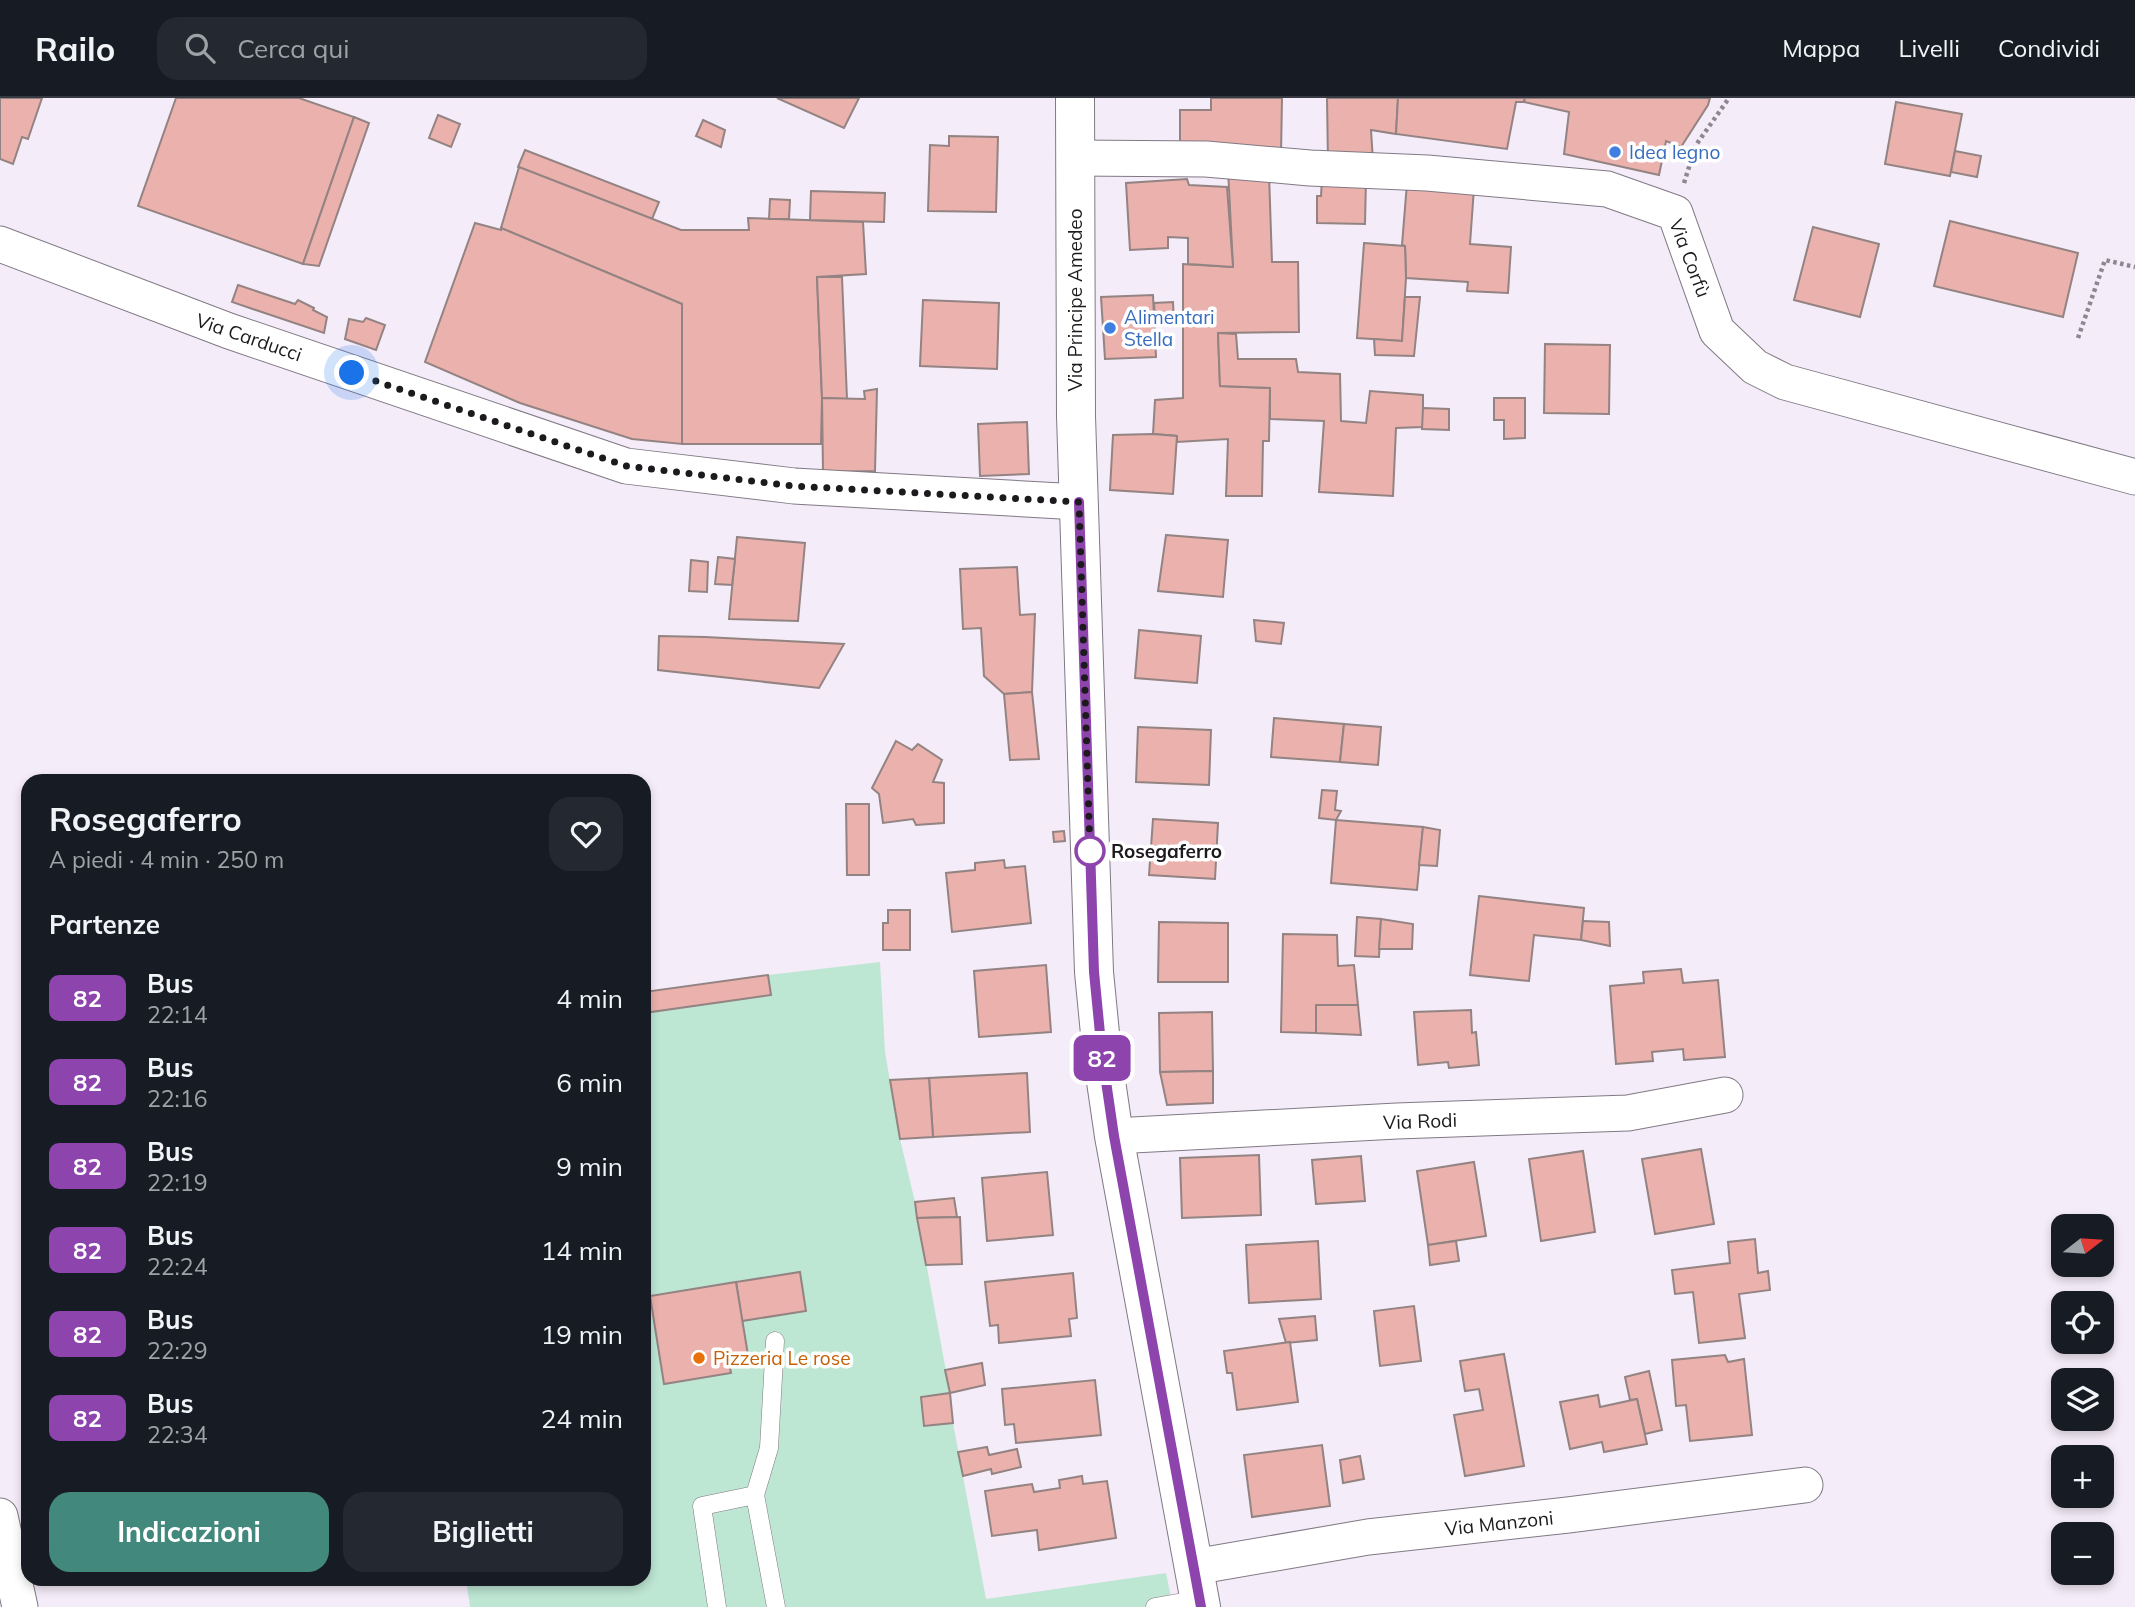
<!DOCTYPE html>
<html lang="it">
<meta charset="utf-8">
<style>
body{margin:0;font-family:Mulish,sans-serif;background:#242831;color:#f1f3f6;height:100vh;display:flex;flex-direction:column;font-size:26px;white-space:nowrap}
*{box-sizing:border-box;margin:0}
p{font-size:23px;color:#9ea1a6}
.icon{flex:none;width:38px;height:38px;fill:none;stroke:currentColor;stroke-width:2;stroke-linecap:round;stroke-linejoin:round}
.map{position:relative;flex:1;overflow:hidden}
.side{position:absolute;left:21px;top:676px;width:630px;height:812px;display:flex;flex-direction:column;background:#171b24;border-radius:21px;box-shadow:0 4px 10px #0003}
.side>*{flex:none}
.badge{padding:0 14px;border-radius:10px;font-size:24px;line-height:46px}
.needle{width:46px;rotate:73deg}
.buttons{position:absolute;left:2051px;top:1116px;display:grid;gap:14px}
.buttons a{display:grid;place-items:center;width:63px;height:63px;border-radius:14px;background:#171b24;box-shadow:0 4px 10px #0003;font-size:35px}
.you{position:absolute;width:35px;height:35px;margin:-18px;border:5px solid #fff;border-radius:50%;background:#1a73e8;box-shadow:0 0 0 10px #1a73e833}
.map>.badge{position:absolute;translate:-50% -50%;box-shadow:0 0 0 4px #fff}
h2{padding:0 28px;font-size:26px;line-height:63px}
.round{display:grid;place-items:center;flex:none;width:74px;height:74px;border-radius:21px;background:#242831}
.head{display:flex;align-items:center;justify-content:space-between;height:119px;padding:0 28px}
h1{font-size:33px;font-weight:700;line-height:52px}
.action{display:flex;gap:14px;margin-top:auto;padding:14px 28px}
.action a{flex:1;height:80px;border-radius:21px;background:#43887c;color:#fff;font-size:28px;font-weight:700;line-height:80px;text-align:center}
.action a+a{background:#242831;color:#f1f3f6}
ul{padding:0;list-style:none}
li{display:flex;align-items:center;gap:21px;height:84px;padding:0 28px}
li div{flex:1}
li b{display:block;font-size:26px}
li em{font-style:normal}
li .badge{min-width:77px;font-weight:700;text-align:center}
header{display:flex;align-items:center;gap:42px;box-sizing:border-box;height:98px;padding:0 35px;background:#171b24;border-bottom:2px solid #363941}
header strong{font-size:33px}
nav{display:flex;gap:38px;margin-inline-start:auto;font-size:24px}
.search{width:490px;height:63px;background:#242831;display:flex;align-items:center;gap:18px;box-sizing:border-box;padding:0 24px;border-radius:21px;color:#9ea1a6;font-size:26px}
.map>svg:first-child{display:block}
.green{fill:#bde6d3}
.building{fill:#eab1ad;stroke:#938382;stroke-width:2}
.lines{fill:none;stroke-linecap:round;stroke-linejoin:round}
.lane-casing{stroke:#807984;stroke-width:19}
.street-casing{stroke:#807984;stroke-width:37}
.secondary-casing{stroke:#807984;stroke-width:40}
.path{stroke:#8d8790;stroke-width:4.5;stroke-dasharray:3.5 3.5;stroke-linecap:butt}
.lane{stroke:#fff;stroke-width:18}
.street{stroke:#fff;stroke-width:35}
.secondary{stroke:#fff;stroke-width:38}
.line-casing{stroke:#fff;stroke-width:16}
.line{stroke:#8e44ad;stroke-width:10}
.walk{stroke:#1d1a1e;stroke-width:7;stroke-dasharray:0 12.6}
.shop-dot{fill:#3f7fe0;stroke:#fff;stroke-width:2.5}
.stop-dot{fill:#fff;stroke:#8e44ad;stroke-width:3.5}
.food-dot{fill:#e8710a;stroke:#fff;stroke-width:2.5}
.labels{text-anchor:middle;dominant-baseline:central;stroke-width:7;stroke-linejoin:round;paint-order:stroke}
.shop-label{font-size:19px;fill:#366cbe;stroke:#fff;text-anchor:start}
.street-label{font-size:19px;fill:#1d1a1e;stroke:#fff}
.stop-label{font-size:19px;font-weight:bold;fill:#1d1a1e;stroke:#fff;text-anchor:start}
.food-label{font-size:19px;fill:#c56008;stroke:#fff;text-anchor:start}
</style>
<header>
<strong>Railo</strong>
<div class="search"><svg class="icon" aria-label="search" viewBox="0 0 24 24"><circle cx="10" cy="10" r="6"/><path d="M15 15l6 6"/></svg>Cerca qui</div>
<nav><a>Mappa</a><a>Livelli</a><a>Condividi</a></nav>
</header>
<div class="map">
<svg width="2135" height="1509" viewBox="0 0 2135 1509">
<rect width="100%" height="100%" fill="#f5ecf9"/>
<polygon class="green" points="880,864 885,954 900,1041 915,1104 950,1295 953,1325 986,1501 1166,1475 1173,1509 470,1509 466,1481 644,1480 644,894 768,877"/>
<g class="building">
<polygon points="0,0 42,0 28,41 22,39 13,66 0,61"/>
<polygon points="176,0 299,0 354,19 303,166 138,108"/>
<polygon points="777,0 859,0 844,30"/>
<polygon points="1211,0 1282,0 1281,56 1180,47 1180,12 1211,12"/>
<polygon points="1327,0 1398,0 1396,36 1371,32 1373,63 1328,65"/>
<polygon points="1398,0 1525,0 1524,4 1516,4 1507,51 1396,36"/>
<polygon points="1525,0 1710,0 1708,7 1681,49 1666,43 1659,77 1564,56 1569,14 1524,4"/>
<polygon points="1896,4 1962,16 1950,78 1885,66"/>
<polygon points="438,17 460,26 451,49 429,40"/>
<polygon points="354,19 369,25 319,168 303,166"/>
<polygon points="703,22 725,32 721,49 696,38"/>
<polygon points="949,38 998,39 996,114 928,113 930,47 949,48"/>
<polygon points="525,52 659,104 652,121 518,69"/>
<polygon points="1955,53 1981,58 1977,79 1951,74"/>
<polygon points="519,69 681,132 749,132 748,120 863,124 866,176 817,179 822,300 821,346 682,346 682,206 501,130"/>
<polygon points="1228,71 1269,76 1272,164 1298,164 1299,234 1218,235 1220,288 1270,290 1269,343 1263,343 1262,398 1226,398 1228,341 1177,344 1177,338 1153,336 1155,302 1183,300 1183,166 1233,169"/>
<polygon points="1322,80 1366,81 1365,126 1317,125 1317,98 1321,98"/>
<polygon points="1187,81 1189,87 1227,89 1233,169 1188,166 1188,140 1168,139 1168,150 1130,152 1126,85"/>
<polygon points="1407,85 1474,90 1470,146 1511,149 1508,195 1467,193 1468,184 1406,180 1405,148 1402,147"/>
<polygon points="811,93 885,95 884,124 810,122"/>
<polygon points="770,101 790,102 789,121 769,121"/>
<polygon points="1950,123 2078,155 2063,219 1934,188"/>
<polygon points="475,125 501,132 501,130 682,206 682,346 632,341 520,305 425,264"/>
<polygon points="1813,129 1879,146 1860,219 1794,202"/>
<polygon points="1364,145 1405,148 1406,180 1402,243 1357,240"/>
<polygon points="817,179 842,179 847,301 822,300"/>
<polygon points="238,187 295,206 298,202 314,210 313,212 327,219 324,235 232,204"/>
<polygon points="1153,197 1156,259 1105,261 1101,199"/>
<polygon points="1405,199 1420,199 1414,258 1375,257 1374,241 1402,243"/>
<polygon points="923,202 999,205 997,271 920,268"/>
<polygon points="1173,204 1174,224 1155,225 1154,205"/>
<polygon points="366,220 385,227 376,252 345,241 349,221 363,224"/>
<polygon points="1218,235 1236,236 1238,261 1296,261 1298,274 1340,276 1341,323 1366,325 1370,293 1423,297 1423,329 1396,330 1393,398 1319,394 1324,323 1270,321 1270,290 1220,288"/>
<polygon points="1545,246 1610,247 1609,316 1544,315"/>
<polygon points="877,291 875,373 823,374 822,300 865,301 864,293"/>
<polygon points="1494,300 1525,300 1525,340 1504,341 1504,322 1494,322"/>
<polygon points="1423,310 1449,311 1449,332 1422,331"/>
<polygon points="1027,324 1029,376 980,378 978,326"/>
<polygon points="1153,336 1177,338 1173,396 1110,392 1113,337"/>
<polygon points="1166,437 1228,442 1223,499 1158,493"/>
<polygon points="737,439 805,445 798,523 729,521"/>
<polygon points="718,459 735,461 732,487 715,486"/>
<polygon points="691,462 708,464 707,494 689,493"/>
<polygon points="1017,469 1020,517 1035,516 1032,594 1004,596 984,578 981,530 963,531 960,471"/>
<polygon points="1254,522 1284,525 1281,546 1256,543"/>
<polygon points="1139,532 1201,538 1197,585 1135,580"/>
<polygon points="659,538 705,539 844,546 819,590 658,572"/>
<polygon points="1032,594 1039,661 1010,662 1004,596"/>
<polygon points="1274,620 1344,626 1340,664 1271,659"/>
<polygon points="1344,626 1381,629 1378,667 1340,664"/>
<polygon points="1138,629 1211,632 1209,687 1136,684"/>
<polygon points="896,643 912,652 918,646 942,662 933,684 944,685 944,725 916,727 913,721 883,725 879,696 872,690"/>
<polygon points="1322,692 1337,693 1335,712 1341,713 1336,722 1319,720"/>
<polygon points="846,706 869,706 869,777 847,777"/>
<polygon points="1153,721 1218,725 1215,781 1149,777"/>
<polygon points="1336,722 1423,729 1417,792 1331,785"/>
<polygon points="1423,729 1440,732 1437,768 1419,767"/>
<polygon points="1064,733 1065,743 1054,744 1053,734"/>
<polygon points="1004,762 1005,770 1025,768 1031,825 952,834 946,775 975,772 975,765"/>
<polygon points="1479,798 1584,810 1581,842 1534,837 1529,883 1470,877"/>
<polygon points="888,812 910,812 910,852 883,852 883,825 888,825"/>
<polygon points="1357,819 1381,821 1379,859 1355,858"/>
<polygon points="1381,821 1413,826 1412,851 1379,851"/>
<polygon points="1583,823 1609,824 1610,848 1581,842"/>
<polygon points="1159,824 1228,825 1228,884 1158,884"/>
<polygon points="1283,836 1337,837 1338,868 1354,867 1358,907 1316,907 1316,935 1281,934"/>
<polygon points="1046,867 1051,934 979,939 974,873"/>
<polygon points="1681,871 1683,885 1718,882 1725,959 1684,962 1683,951 1652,954 1653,963 1616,966 1610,888 1644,885 1643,874"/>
<polygon points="768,877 771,897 644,915 644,894"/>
<polygon points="1316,907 1358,907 1361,937 1316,935"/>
<polygon points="1471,912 1472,935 1476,934 1479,967 1449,970 1448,964 1418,967 1414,914"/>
<polygon points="1212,914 1213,973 1160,974 1159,915"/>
<polygon points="1213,973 1213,1005 1167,1007 1160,974"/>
<polygon points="1027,975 1030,1034 933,1039 929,980"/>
<polygon points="929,980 933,1039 900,1041 890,982"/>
<polygon points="1701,1051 1714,1126 1655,1136 1642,1061"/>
<polygon points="1583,1053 1595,1134 1541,1143 1529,1061"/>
<polygon points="1259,1057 1261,1117 1182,1120 1180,1060"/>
<polygon points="1361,1058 1365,1103 1316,1106 1312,1062"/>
<polygon points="1474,1064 1486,1138 1428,1147 1417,1073"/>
<polygon points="1047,1074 1053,1137 987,1143 982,1080"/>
<polygon points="954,1100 957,1119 917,1120 915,1104"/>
<polygon points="960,1119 962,1166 926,1167 917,1120"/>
<polygon points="1755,1141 1758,1175 1768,1173 1770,1192 1739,1196 1745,1240 1699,1245 1693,1194 1675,1196 1672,1172 1730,1165 1728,1144"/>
<polygon points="1318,1143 1321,1201 1249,1205 1246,1147"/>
<polygon points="1456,1143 1459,1163 1430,1167 1428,1147"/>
<polygon points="800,1174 806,1213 742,1223 736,1184"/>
<polygon points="1073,1175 1077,1220 1069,1221 1071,1238 999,1245 998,1227 990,1228 985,1184"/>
<polygon points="736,1184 748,1257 728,1260 731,1275 664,1286 650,1198"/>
<polygon points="1414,1208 1421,1263 1380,1268 1374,1213"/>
<polygon points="1315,1218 1317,1242 1286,1245 1279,1221"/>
<polygon points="1290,1244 1298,1304 1237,1312 1232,1275 1227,1275 1224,1253"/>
<polygon points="1504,1256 1524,1368 1465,1378 1454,1317 1483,1312 1479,1291 1465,1293 1460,1263"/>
<polygon points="1725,1257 1728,1264 1744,1261 1752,1337 1690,1343 1686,1307 1676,1308 1672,1262"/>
<polygon points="982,1265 985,1287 950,1295 945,1272"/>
<polygon points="1649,1273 1662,1332 1645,1336 1637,1301 1630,1302 1625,1279"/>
<polygon points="1095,1282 1101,1337 1016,1345 1014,1326 1005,1327 1002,1291"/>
<polygon points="950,1295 953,1325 924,1328 921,1299"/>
<polygon points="1598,1297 1600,1309 1637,1301 1647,1346 1604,1354 1602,1344 1570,1351 1560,1304"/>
<polygon points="1322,1347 1330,1408 1252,1419 1244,1357"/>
<polygon points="987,1349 989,1357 1017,1351 1021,1369 992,1376 991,1371 963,1378 958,1354"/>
<polygon points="1360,1358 1364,1381 1343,1385 1340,1362"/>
<polygon points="1082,1378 1083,1386 1107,1383 1116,1440 1039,1452 1037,1432 992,1438 985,1393 1032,1386 1034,1394 1060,1390 1059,1382"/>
</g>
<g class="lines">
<defs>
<g id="lane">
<polyline points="755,1397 769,1350 775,1243"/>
<polyline points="717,1509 702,1408 755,1397 776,1509"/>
<polyline points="1155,1509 1200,1501"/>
</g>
<g id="street">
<polyline points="1075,60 1206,61 1310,70 1427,75 1607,91 1675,115 1717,233 1755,269 1785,284 2135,379"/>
<polyline points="0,146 229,233 626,368 794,388 1079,404"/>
<polyline points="1114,1038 1397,1023 1628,1015 1725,997"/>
<polyline points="0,1418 20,1509"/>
<polyline points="1194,1469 1368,1439 1568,1417 1805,1387"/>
</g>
<polyline id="secondary" points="1075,0 1076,318 1094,874 1102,956 1114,1038 1201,1509"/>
</defs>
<use href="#lane" class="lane-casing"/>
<use href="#street" class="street-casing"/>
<use href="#secondary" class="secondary-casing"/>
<g class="path">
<polyline points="1684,85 1696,47 1729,0"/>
<polyline points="2078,240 2105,162 2135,169"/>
</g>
<use href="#lane" class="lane"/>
<use href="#street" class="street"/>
<use href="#secondary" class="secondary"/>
</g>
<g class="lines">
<defs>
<polyline id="line" points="1079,404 1094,874 1102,956 1114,1038 1201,1509"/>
</defs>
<use href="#line" class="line-casing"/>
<use href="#line" class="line"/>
<polyline class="walk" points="352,275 626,368 794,388 1079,404 1090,753"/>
</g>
<g class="shop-dot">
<circle cx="1615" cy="54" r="7"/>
<circle cx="1110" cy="230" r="7"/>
</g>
<circle class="stop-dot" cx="1090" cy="753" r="14"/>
<circle class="food-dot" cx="699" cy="1260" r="7"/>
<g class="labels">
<g class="shop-label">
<text x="1629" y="54">Idea legno</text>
<text x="1124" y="219">Alimentari<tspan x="1124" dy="22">Stella</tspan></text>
</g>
<g class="street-label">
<text transform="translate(1690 160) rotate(69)">Via Corfù</text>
<text transform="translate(1075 202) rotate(-90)">Via Principe Amedeo</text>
<text transform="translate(249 239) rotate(19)">Via Carducci</text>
<text transform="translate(1420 1023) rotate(-2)">Via Rodi</text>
<text transform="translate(1499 1425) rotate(-6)">Via Manzoni</text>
</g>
<g class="stop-label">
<text x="1111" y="753">Rosegaferro</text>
</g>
<g class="food-label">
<text x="713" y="1260">Pizzeria Le rose</text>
</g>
</g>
</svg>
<div class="buttons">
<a><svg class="needle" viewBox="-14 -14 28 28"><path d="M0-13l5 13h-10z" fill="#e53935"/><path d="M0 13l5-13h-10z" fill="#9ea1a6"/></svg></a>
<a><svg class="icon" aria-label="locate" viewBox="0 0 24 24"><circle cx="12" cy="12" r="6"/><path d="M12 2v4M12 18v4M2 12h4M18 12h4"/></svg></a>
<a><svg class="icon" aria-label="layers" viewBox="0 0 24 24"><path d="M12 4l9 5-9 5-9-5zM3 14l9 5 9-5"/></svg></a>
<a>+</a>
<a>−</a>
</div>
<div class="you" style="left:352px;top:275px"></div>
<b class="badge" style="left:1102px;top:960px;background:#8e44ad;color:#fff">82</b>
<section class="side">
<div class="head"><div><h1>Rosegaferro</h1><p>A piedi · 4 min · 250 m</p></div><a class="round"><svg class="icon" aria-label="heart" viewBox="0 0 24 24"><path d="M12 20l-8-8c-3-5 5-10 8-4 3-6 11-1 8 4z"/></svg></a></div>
<h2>Partenze</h2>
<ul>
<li><span class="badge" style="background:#8e44ad;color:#fff">82</span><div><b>Bus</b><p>22:14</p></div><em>4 min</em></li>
<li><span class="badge" style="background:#8e44ad;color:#fff">82</span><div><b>Bus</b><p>22:16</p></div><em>6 min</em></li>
<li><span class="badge" style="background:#8e44ad;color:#fff">82</span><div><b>Bus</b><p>22:19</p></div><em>9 min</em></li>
<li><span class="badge" style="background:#8e44ad;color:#fff">82</span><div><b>Bus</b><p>22:24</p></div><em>14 min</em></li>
<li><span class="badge" style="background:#8e44ad;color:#fff">82</span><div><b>Bus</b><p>22:29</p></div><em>19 min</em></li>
<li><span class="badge" style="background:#8e44ad;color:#fff">82</span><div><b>Bus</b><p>22:34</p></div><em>24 min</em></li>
</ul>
<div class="action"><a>Indicazioni</a><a>Biglietti</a></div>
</section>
</div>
